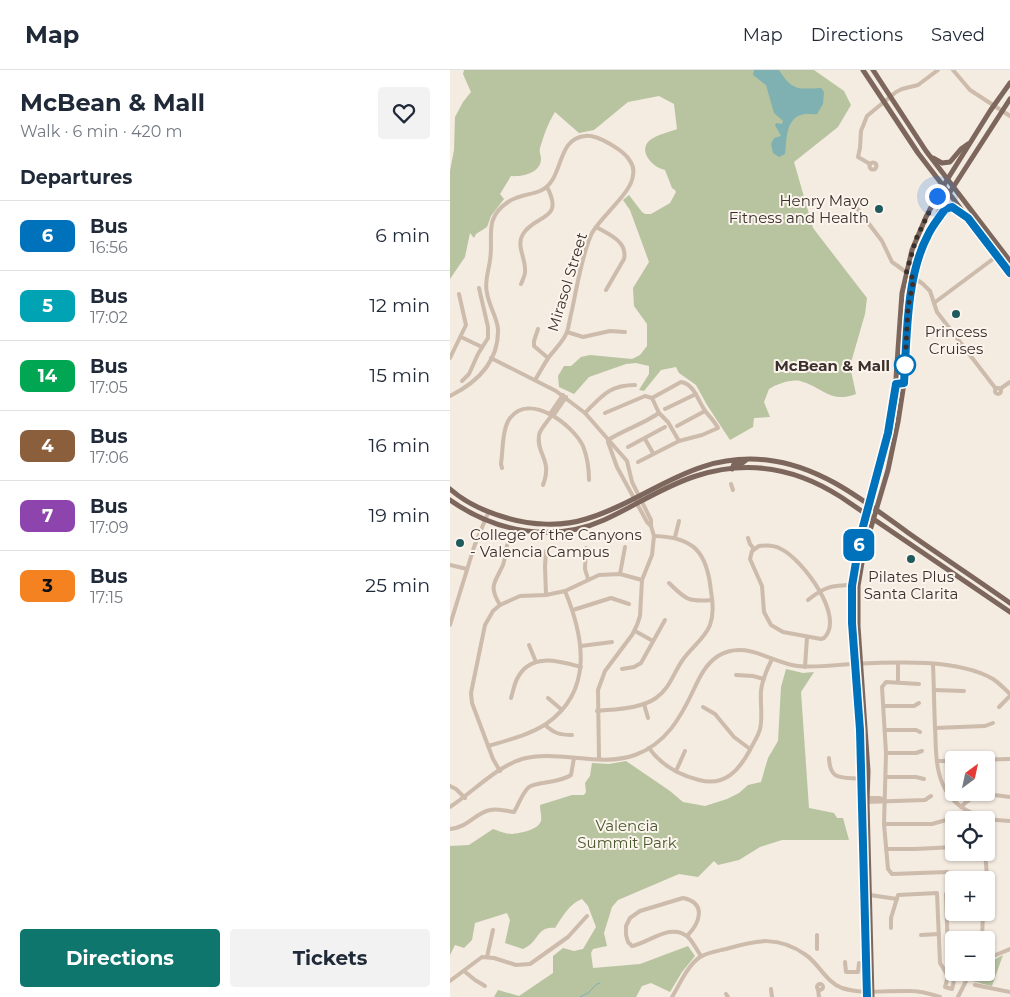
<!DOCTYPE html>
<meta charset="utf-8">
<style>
body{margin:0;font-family:Montserrat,sans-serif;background:#f2f2f3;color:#1f2937;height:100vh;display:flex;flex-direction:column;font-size:19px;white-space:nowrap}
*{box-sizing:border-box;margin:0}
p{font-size:16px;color:#747a83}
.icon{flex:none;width:28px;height:28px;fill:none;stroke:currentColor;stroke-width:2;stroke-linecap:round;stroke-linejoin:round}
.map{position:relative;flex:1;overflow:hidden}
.drawer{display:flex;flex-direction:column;background:#fff;width:450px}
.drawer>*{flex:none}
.badge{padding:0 10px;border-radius:8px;font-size:18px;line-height:32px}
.needle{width:32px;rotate:33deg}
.fabs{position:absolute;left:495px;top:681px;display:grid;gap:10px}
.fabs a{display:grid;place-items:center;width:50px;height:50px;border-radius:5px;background:#fff;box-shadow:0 1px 4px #0004;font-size:25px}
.you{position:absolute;width:25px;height:25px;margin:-12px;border:4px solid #fff;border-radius:50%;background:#1a73e8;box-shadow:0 0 0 8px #1a73e833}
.map>.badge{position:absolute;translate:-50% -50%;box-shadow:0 0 0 2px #fff}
h2{padding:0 20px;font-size:19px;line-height:45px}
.round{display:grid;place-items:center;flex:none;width:52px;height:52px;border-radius:5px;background:#f2f2f3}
.headline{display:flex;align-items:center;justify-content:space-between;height:85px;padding:0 20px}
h1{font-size:24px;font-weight:700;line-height:38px}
.primary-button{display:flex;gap:10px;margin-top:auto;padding:10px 20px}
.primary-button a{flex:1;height:58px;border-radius:5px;background:#0f766e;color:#fff;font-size:20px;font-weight:700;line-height:58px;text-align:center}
.primary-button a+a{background:#f2f2f3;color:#1f2937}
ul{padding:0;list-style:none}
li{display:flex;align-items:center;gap:15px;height:70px;padding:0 20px;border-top:1px solid #e0e1e3}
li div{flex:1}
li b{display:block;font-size:19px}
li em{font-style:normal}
li .badge{min-width:55px;font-weight:700;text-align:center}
header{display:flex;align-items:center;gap:30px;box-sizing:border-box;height:70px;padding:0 25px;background:#fff;border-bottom:1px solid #e0e1e3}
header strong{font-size:24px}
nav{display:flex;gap:28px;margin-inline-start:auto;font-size:18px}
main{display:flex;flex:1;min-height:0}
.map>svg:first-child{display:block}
.green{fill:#b8c4a0}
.water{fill:#7fb0b2}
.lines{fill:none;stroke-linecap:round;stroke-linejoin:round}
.stream{stroke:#7fb0b2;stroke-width:1}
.minor{stroke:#cdbbac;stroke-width:4}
.major{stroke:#7d675c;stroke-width:5}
.line-casing{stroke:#fff;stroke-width:11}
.line{stroke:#0072bc;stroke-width:8}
.walk{stroke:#3b302b;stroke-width:5;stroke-dasharray:0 9}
.poi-dot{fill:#1f5a5e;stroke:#fbf5ee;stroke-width:2}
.stop-dot{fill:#fff;stroke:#0072bc;stroke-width:2.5}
.labels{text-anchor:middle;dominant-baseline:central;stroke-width:4;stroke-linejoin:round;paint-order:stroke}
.poi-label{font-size:15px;fill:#3b302b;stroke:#fbf5ee}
.street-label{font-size:15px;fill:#3b302b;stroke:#fbf5ee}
.stop-label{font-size:15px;font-weight:bold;fill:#3b302b;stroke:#fbf5ee;text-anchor:end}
.park-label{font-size:15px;fill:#4a5a2e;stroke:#fbf5ee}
</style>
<header>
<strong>Map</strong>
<nav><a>Map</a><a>Directions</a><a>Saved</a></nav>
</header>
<main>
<section class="drawer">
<div class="headline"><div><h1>McBean &amp; Mall</h1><p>Walk · 6 min · 420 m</p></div><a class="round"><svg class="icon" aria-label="heart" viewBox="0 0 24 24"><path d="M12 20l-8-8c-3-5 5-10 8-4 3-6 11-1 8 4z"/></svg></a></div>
<h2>Departures</h2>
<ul>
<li><span class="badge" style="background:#0072bc;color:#fff">6</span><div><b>Bus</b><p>16:56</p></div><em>6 min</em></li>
<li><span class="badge" style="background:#00a3b4;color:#fff">5</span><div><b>Bus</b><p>17:02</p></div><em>12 min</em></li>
<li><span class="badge" style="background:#00a651;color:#fff">14</span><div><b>Bus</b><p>17:05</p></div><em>15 min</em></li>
<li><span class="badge" style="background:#8b5e3c;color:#fff">4</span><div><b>Bus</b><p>17:06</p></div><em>16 min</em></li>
<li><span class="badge" style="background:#8e44ad;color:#fff">7</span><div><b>Bus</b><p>17:09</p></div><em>19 min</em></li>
<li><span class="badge" style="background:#f58220;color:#111">3</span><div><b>Bus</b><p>17:15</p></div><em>25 min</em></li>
</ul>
<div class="primary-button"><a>Directions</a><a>Tickets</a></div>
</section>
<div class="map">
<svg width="560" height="927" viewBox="0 0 560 927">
<rect width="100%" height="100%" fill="#f4ebe1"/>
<g class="green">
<path d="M14,0H364L394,21L401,35L388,57L344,92L363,158L417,228L415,244L400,296L406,324C380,334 373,317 350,311C341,309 327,314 319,319L314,332L320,347L304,348L303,357L280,370L257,335L246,315L229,303L226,297L211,300L194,321L189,320L199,304V296L186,293L176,294L139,307L124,324L109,317L108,306L114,296H121L131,287L140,285L182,289L190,285L197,276V254L184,236L183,218L199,192L180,140L173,130L179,125L192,142L195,144H201L220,133L226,122L225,120L222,118L215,100C203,98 187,81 200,70C207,65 219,62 227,59L224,34L209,26L178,32L144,60L129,63L105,42C98,53 94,65 90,78C89,82 91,85 91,89C91,103 72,107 61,106L50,124L54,129L41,146L37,157L26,164L24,168L20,163L15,187L0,209V101L4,80L5,47L13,32L21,22L13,4Z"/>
<path d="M336,599L353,603L364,602L351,622L359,738L384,743L387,748H393L399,770H332L310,777L289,790L268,795L264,791L248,807L229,804L168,830L162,837L154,863L157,876L143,879L141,883L143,898L190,894L238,876L245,886L232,902L220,922L201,913L192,916L186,927H44L48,920L69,926L103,903V886L113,878L124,881L133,879L146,857L138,836L132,829C120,833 112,847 105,858C86,856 90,872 73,879L55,873L60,850L57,843L25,853L22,870L14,878L5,875L0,885V776L19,775L43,759C49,761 56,764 62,764C71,763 88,760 91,751C92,747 90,740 90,735L122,725H134L136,722L135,713L140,706L142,693L159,694L176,691L220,721L233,732L255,736L277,729L289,723L298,715L311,712L318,688L328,671L331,617Z"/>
<path d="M553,885L542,916C534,915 527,911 520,911L527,903L536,902V894Z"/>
</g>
<path class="water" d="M304,0H329C342,21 348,19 371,18L374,22L373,34L367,44C361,45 356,43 351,45C335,50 337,71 335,84L329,87L323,83L321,74L324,68L331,66L325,55L326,53L332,54L333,51L324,43L316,15L303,5Z"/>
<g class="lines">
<polyline class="stream" points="130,927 138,923 147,914 150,913"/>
<g class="minor">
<polyline points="503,0 520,20 560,46"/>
<circle cx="423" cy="96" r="3.5"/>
<polyline points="420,94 408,87 410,78 411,61 417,46 446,22 452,19 468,15 488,0"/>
<polyline points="403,133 432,171 442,192 473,214 480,221 487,242 546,319"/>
<path d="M146,157C159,164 178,172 174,189L156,220"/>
<path d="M71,214C73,209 76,204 75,199C75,187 66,175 73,164C85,144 115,151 97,117"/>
<polyline points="484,233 547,186"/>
<polyline points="88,259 84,271 84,276 98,288"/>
<polyline points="117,262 133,267 160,261 175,262"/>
<polyline points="11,267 32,277"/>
<polyline points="0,288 16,255 9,224"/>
<polyline points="41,288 106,321 135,343 177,391 182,412 201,450 201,456 204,466 202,485 192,510 190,546 187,555 182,565 155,601 148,620 149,689"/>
<polyline points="12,311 19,304 28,284 38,268 38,257 29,218"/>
<circle cx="548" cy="321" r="3"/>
<polyline points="550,319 560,312"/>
<path d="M0,326C26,313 49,292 48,259C47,247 39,236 37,223C34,212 39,200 40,190C44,166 33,149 58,132C68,125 80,125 90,121C115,110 105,69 135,66C147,64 175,81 180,91C183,95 184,100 183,105C182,123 151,146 142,163C132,184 127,217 122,240C120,247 119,256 117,262C113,272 105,279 99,287C94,294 90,302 85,310"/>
<polyline points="202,328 209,343 218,352 229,371"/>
<polyline points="215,339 246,324"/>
<path d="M135,343C152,326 159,315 185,315"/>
<path d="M155,343L195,326L202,328L231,312C245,314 248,332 256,342C260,347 265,352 268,358L252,365L229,371L188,392"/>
<polyline points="100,344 113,325"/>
<polyline points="103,346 116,327"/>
<polyline points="227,356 255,341"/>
<polyline points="195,369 203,383"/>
<path d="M158,370C174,360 193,354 209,343"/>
<polyline points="158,372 167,397 197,452 201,456"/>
<polyline points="178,377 215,357"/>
<path d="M52,398L51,394C53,380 52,359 60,348C80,322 123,355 133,376C137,386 139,399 139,410"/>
<polyline points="281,414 283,420"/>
<path d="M93,415C103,389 86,385 89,365C90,359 98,351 102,345"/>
<polyline points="225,467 229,451"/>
<polyline points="298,468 300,474 304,479"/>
<path d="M309,476C317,475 324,475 331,479C352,489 396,547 374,568L371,569L333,562L321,555L314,542L312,516L300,489L302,481Z"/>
<polyline points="136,478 135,499 138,509"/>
<polyline points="0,495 17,499"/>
<polyline points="170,504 175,477"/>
<path d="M219,513C236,530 239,532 262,530"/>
<polyline points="96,525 95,496 96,481"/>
<path d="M358,530C374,517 382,515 402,515"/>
<path d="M50,535C38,515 45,513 53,495C55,489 56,482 57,475"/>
<polyline points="123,540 161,528 179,534"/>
<polyline points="0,555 24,477 38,443"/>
<polyline points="185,561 203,571"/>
<polyline points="79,575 86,592"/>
<polyline points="131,576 162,572"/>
<path d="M483,595C484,615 484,636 485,657C486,672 485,688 489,703C497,737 528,751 560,751"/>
<polyline points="355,597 357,567"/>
<polyline points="172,599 184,597 191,593 215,550"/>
<polyline points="286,605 303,606 314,609"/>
<polyline points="448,612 448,593"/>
<polyline points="469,614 436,612 432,617 436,683 434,754 438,799 442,804 497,802 504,804"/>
<polyline points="484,620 514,621"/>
<path d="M61,628C63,622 64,615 67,609C80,582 109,591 131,597"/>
<polyline points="98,628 112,640"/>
<polyline points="194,634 198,648"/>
<polyline points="434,636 464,636 469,633"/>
<polyline points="253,637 265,644 284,667 300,679"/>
<polyline points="549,637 560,626"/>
<path d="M147,641C166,639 190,639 206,628C220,618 223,604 232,591C240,578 254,570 260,555C264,544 263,532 261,521C257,482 244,467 204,466"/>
<path d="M95,655C104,663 109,665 122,665"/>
<polyline points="485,658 535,656 543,653"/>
<polyline points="436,660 466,660 470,662"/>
<path d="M38,676C58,670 79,665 96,654C144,621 134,567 115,521"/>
<path d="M199,678C211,695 229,705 249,710C275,717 289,700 300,680C303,673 308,667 310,659C313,647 310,634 311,621C312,610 317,599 322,589"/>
<polyline points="436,683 466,683 472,681"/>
<path d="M379,688C380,711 391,707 411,709"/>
<polyline points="524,690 559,689"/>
<polyline points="487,691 504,691"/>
<polyline points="50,701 43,689 22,633 21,623 35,555 43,541 50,535 70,526 96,525 115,521 149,505 170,504 192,510"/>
<polyline points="226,701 235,681"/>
<polyline points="436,707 466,707 474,709"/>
<polyline points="0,716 6,719 15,728"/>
<polyline points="415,728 430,728 435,730"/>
<polyline points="416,732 475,730 481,726"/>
<path d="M0,737C23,722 46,697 72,689C107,679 149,698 185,685C216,674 231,647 244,619C250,606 256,594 268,586C296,569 321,593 348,596C365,598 384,595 401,594C442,592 507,588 543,609C549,613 554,618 560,624"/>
<path d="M511,737C524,722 542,724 560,727"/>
<polyline points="434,754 482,754 503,748"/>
<path d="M0,759C19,757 25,743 40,740C48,738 57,741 64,742C69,734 72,723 79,717C87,711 108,714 121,705L124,688"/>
<polyline points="536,773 540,750"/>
<polyline points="436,779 465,779 504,777"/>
<polyline points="535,782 537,806"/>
<polyline points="496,824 498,884 504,898"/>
<polyline points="420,825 447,829"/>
<polyline points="441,858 441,848 448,825 487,823 490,893 498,906 504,911 502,919 495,917 498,906"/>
<polyline points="471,865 489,864"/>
<path d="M237,866C250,853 257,833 233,828L190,841L180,848L176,856V865L178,872L182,876C199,873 221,852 238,867C243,872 247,880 251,886"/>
<polyline points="532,870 533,842"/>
<polyline points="367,879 367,865"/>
<polyline points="37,887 43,860"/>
<polyline points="536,889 560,879"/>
<polyline points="395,892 396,902 408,902 409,893"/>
<polyline points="14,901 25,910 35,916"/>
<polyline points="508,902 516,911"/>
<polyline points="0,911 32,887 44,888 66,895 80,894 118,867 137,846"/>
<circle cx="370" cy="917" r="3"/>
<polyline points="525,915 560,922"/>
<polyline points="321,919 322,927"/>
<polyline points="368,919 369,927"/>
<polyline points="276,924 278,927"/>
<path d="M222,927C230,914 237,896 250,887C258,882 268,881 276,879C306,870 328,865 356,885C369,894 376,912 392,918C414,925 438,920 461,921C471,921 481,924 490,927"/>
<polyline points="508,927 516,911 523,902"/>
</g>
<g class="major">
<polyline points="413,0 468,83 560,203"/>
<polyline points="423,0 476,81 560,191"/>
<polyline points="483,88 492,93 500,92 511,79 518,74"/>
<path d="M489,148L495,139L499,137C506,138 510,144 516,147"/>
<polyline points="282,399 284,394 291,394 296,390"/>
<path d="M0,419C17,434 36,442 57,448C81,455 111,457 136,449C201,429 241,382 317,390C371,396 414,431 457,462C491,486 526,509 560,533"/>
<path d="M0,430C45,462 103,473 154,450C185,436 214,416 246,406C298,389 346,398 391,427L560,542"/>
<polyline points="417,927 410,660 402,553 401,531 404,501 410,468 426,411 442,342 446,308 452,223 462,180 476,147 487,126 540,41 560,13"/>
<polyline points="422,927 417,732 418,701 408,556 408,516 414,481 438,400 448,352 454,313 458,237 462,215 473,176 493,133 560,29"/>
</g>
</g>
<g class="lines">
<defs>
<path id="line" d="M417,927L410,660L402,553V516L410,468L438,363L446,314L454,313C457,267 456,206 478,165C482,156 489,148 495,139L502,137L518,148L560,203"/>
</defs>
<use href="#line" class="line-casing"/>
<use href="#line" class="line"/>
<polyline class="walk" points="455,295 458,237 464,208 456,204 466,169 487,126"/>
</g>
<g class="poi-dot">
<circle cx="429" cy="139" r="5"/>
<circle cx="506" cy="244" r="5"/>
<circle cx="10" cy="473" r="5"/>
<circle cx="461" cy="489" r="5"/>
</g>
<circle class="stop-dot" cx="455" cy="295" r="10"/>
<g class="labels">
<g class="poi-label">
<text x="419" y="130" text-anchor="end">Henry Mayo<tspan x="419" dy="17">Fitness and Health</tspan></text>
<text x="506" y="261">Princess<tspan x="506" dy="17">Cruises</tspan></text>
<text x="20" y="464" text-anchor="start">College of the Canyons<tspan x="20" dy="17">- Valencia Campus</tspan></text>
<text x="461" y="506">Pilates Plus<tspan x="461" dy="17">Santa Clarita</tspan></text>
</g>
<g class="street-label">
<text transform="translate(117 212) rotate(-73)">Mirasol Street</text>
</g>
<g class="stop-label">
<text x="440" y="295">McBean &amp; Mall</text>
</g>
<g class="park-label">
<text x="177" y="755">Valencia<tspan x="177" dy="17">Summit Park</tspan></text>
</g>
</g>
</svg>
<div class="fabs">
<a><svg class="needle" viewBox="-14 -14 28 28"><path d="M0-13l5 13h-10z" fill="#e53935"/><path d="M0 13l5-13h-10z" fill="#747a83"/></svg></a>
<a><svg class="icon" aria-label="locate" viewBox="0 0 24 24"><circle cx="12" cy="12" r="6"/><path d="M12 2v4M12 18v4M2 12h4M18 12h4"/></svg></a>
<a>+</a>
<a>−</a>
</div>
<div class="you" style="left:487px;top:126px"></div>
<b class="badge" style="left:409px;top:475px;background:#0072bc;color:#fff">6</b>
</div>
</main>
